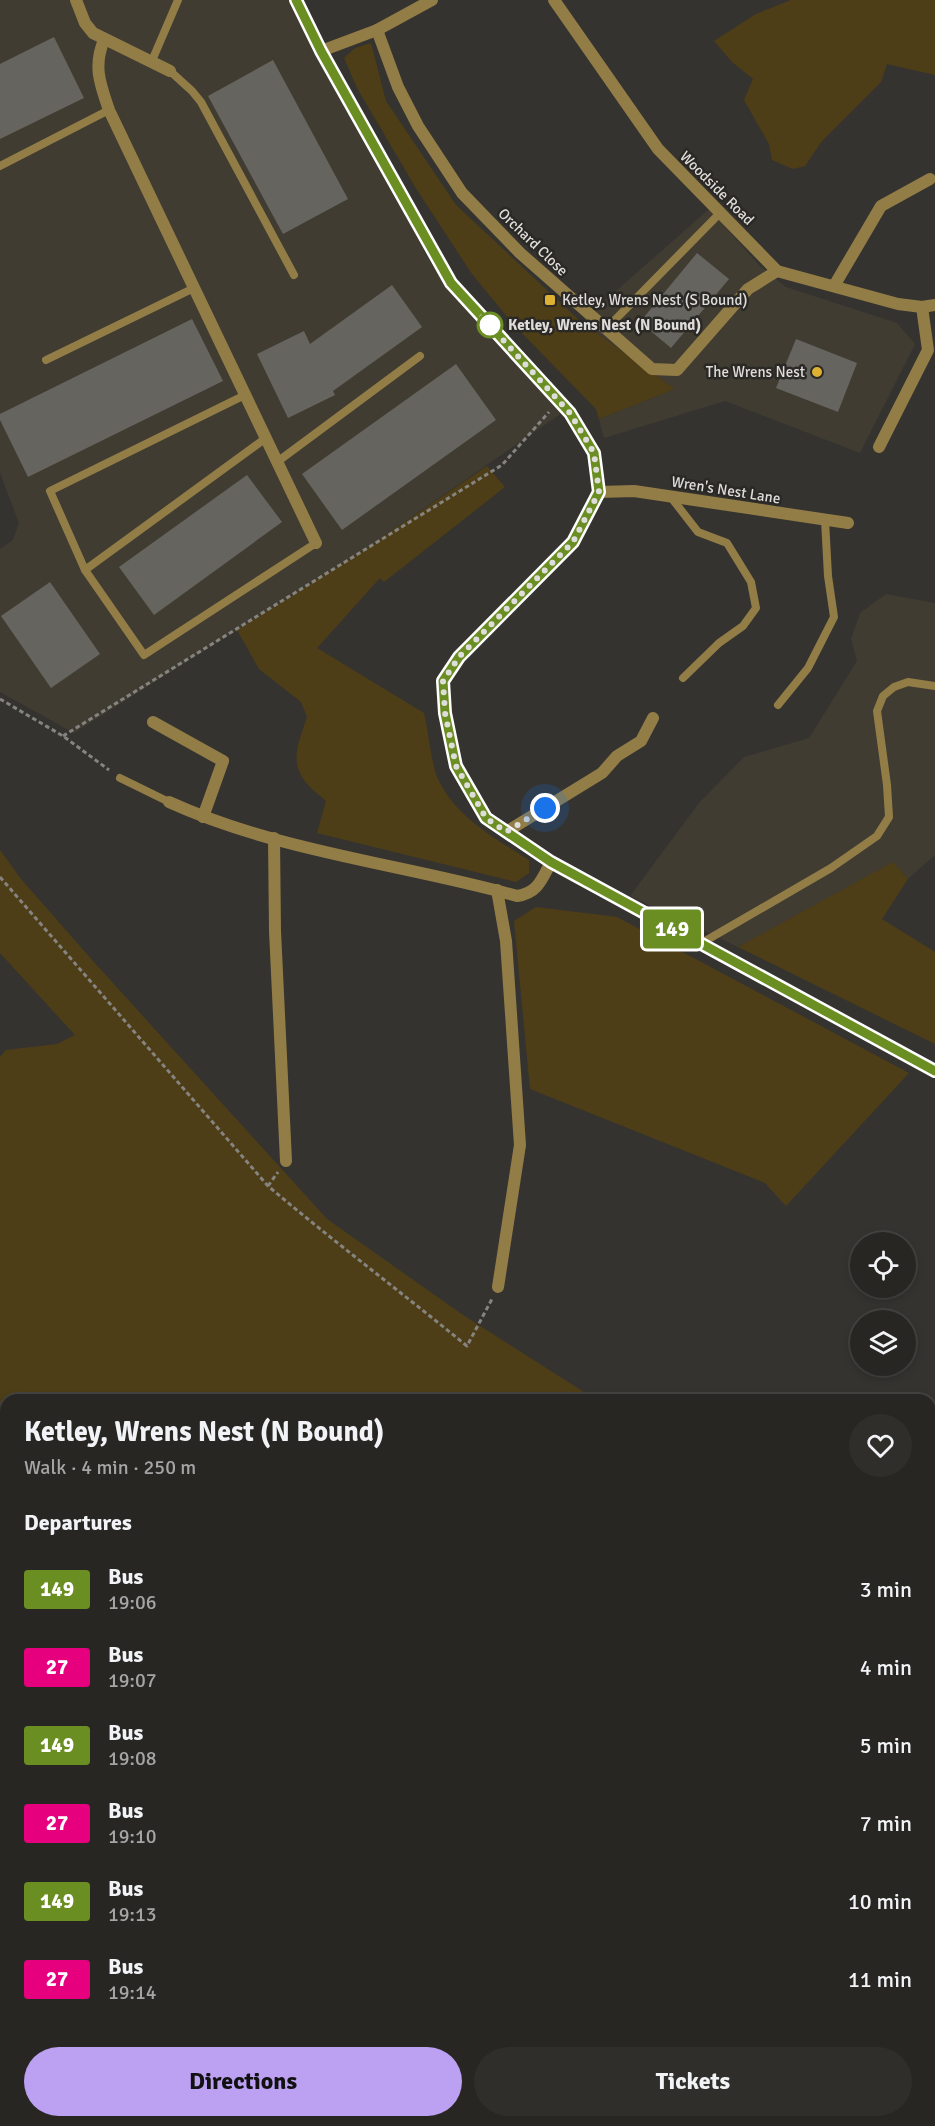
<!DOCTYPE html>
<meta charset="utf-8">
<style>
body{margin:0;font-family:Signika,sans-serif;background:#302e2b;color:#f1f3f6;height:100vh;display:flex;flex-direction:column;font-size:22px;white-space:nowrap}
*{box-sizing:border-box;margin:0}
p{font-size:20px;color:#a5a5a6}
.icon{flex:none;width:33px;height:33px;fill:none;stroke:currentColor;stroke-width:2;stroke-linecap:round;stroke-linejoin:round}
.map{position:relative;flex:1;overflow:hidden}
.panel{position:absolute;left:0px;top:1394px;width:936px;height:734px;display:flex;flex-direction:column;background:#282623;border-radius:18px 18px 0 0;box-shadow:0 3px 9px #0003,0 0 0 2px #444341}
.panel>*{flex:none}
.badge{padding:0 12px;border-radius:4px;font-size:21px;line-height:39px}
.tools{position:absolute;left:850px;top:1232px;display:grid;gap:12px}
.tools a{display:grid;place-items:center;width:66px;height:66px;border-radius:50%;background:#282623;box-shadow:0 3px 9px #0003,0 0 0 2px #444341;font-size:30px}
.you{position:absolute;width:30px;height:30px;margin:-15px;border:4px solid #fff;border-radius:50%;background:#1a73e8;box-shadow:0 0 0 9px #1a73e833}
.map>.badge{position:absolute;translate:-50% -50%;box-shadow:0 0 0 3px #fff}
h2{padding:0 24px;font-size:22px;line-height:54px}
.round{display:grid;place-items:center;flex:none;width:63px;height:63px;border-radius:32px;background:#302e2b}
.overview{display:flex;align-items:center;justify-content:space-between;height:102px;padding:0 24px}
h1{font-size:28px;font-weight:700;line-height:45px}
.cta{display:flex;gap:12px;margin-top:auto;padding:12px 24px}
.cta a{flex:1;height:69px;border-radius:36px;background:#bca0f2;color:#111;font-size:24px;font-weight:700;line-height:69px;text-align:center}
.cta a+a{background:#302e2b;color:#f1f3f6}
ul{padding:0;list-style:none}
li{display:flex;align-items:center;gap:18px;height:78px;padding:0 24px}
li div{flex:1}
li b{display:block;font-size:22px}
li em{font-style:normal}
li .badge{min-width:66px;font-weight:700;text-align:center}
.map>svg:first-child{display:block}
.built{fill:#403c32}
.green{fill:#4e3e17}
.water{fill:#231900;stroke:#5b5442;stroke-width:1.5}
.building{fill:#66645f}
.lines{fill:none;stroke-linecap:round;stroke-linejoin:round}
.path{stroke:#868481;stroke-width:3;stroke-dasharray:4.5 3;stroke-linecap:butt}
.service{stroke:#937d47;stroke-width:8}
.minor{stroke:#937d47;stroke-width:12}
.tertiary{stroke:#937d47;stroke-width:12}
.primary{stroke:#f4c649;stroke-width:15}
.motorway{stroke:#fee9b6;stroke-width:18}
.primary-bridge{stroke:#f4c649;stroke-width:15}
.line-casing{stroke:#fff;stroke-width:14}
.line{stroke:#6b8e23;stroke-width:9}
.walk{stroke:#dfdddb;stroke-width:6;stroke-dasharray:0 10.8}
.poi-dot{fill:#deb133;stroke:#2b2925;stroke-width:2}
.stop-dot{fill:#fff;stroke:#6b8e23;stroke-width:3}
.labels{text-anchor:middle;dominant-baseline:central;stroke-width:5;stroke-linejoin:round;paint-order:stroke}
.street-label{font-size:15px;fill:#dfdddb;stroke:#2b2925}
.poi-label{font-size:15px;fill:#dfdddb;stroke:#2b2925;text-anchor:start}
.stop-label{font-size:15px;font-weight:bold;fill:#dfdddb;stroke:#2b2925;text-anchor:start}
</style>
<div class="map">
<svg width="935" height="2126" viewBox="0 0 935 2126">
<rect width="100%" height="100%" fill="#35332f"/>
<g class="built">
<polygon points="0,0 289,0 425,252 448,290 562,413 365,549 74,733 0,692 0,549 13,540 19,523 0,473"/>
<polygon points="709,209 759,265 786,287 897,323 915,344 860,453 725,401 604,438 599,419 675,389 581,322"/>
<polygon points="886,594 935,603 935,855 908,879 893,863 738,947 630,896 699,803 744,757 809,738 857,661 851,639 860,613"/>
</g>
<g class="green">
<polygon points="791,0 935,0 935,75 887,64 881,82 822,141 805,166 793,169 772,160 769,144 744,100 753,79 732,62 714,41 756,14"/>
<polygon points="371,43 386,101 456,205 581,322 675,389 599,419 596,409 514,325 472,274 417,190 357,88 344,58 355,48"/>
<path d="M487,466L505,487L384,582L380,578L317,648L424,713C428,729 432,769 439,781C457,818 496,839 529,860V873L516,882L317,833L326,801C318,794 307,786 302,777C290,758 301,736 307,717L301,702L259,669L237,630L365,549Z"/>
<polygon points="0,850 21,879 93,961 327,1219 463,1315 595,1399 6,1400 6,1531 0,1520 0,1057 6,1050 57,1044 75,1035 0,953"/>
<polygon points="893,862 908,879 882,919 935,952 935,1044 738,947"/>
<polygon points="536,907 617,917 909,1073 786,1206 765,1183 530,1089 514,921"/>
<polygon points="0,1688 6,1697 6,1784 3,1786 6,1788 6,1916 0,1915"/>
<polygon points="935,1786 935,2059 930,2055 930,1791"/>
<polygon points="930,2109 935,2113 935,2126 861,2126 864,2121 930,2121"/>
<polygon points="70,2121 190,2121 182,2126 65,2126"/>
<polygon points="513,2121 765,2121 760,2126 507,2126"/>
</g>
<polygon class="water" points="0,2005 6,2008 6,2121 70,2121 65,2126 0,2126"/>
<g class="building">
<polygon points="54,37 84,98 0,139 0,64"/>
<polygon points="273,60 348,199 283,234 208,96"/>
<polygon points="697,253 729,279 671,348 640,322"/>
<polygon points="392,285 422,327 333,391 335,395 288,418 257,354 304,331 310,344"/>
<polygon points="192,319 223,381 28,477 0,420 0,414"/>
<polygon points="796,339 857,363 838,412 776,388"/>
<polygon points="456,364 496,420 342,530 302,474"/>
<polygon points="247,475 282,522 154,615 119,567"/>
<polygon points="50,582 100,654 51,688 1,616"/>
</g>
<g class="lines">
<g class="path">
<polyline points="0,699 63,736 109,770"/>
<polyline points="63,736 502,465 549,412"/>
<path d="M0,877L268,1186C333,1241 401,1292 467,1346L492,1299"/>
<polyline points="268,1186 278,1172"/>
<polyline points="930,2017 935,2013"/>
</g>
<g class="service">
<polyline points="151,63 178,0"/>
<polyline points="170,71 192,91 201,102 294,275"/>
<polyline points="0,166 109,110"/>
<polyline points="606,329 721,212"/>
<polyline points="46,360 194,288"/>
<polyline points="266,438 85,570 144,655 316,543"/>
<polyline points="277,462 420,356"/>
<polyline points="670,496 698,532 727,543 751,582 756,608 743,626 719,643 683,678"/>
<polyline points="85,570 50,491 245,395"/>
<polyline points="778,705 808,668 834,617 828,576 825,520"/>
<polyline points="120,778 169,802"/>
<polyline points="700,944 831,868 877,836 889,817 887,785 877,711 883,696 894,687 908,682 935,686"/>
<polyline points="0,1605 6,1618"/>
</g>
<g class="minor">
<polyline points="76,0 85,23 93,33 170,71"/>
<polyline points="554,0 658,149 777,271 898,304 922,307 935,305"/>
<polyline points="377,30 398,87 418,126 462,193 520,253 652,369 677,370 748,289 777,271"/>
<path d="M104,40C93,66 100,84 109,110L316,543"/>
<polyline points="321,51 377,30 432,0"/>
<polyline points="834,286 881,206 930,179"/>
<polyline points="879,447 928,350 922,307"/>
<polyline points="599,492 634,491 848,523"/>
<polyline points="153,722 223,761 203,817"/>
<path d="M169,802C279,852 402,864 517,896C538,893 542,879 551,862"/>
<polyline points="506,832 602,773 617,756 641,741 653,718"/>
<polyline points="274,838 275,931 286,1161"/>
<polyline points="497,890 506,941 520,1145 498,1287"/>
<polyline points="930,2072 935,2077"/>
<polyline points="779,2126 783,2121"/>
</g>
<polyline class="tertiary" points="296,0 321,51 451,283 570,413 594,453 599,492 573,542 459,657 443,681 445,713 456,766 486,818 551,862 935,1071"/>
<polyline class="primary" points="0,1943 6,1944"/>
<g class="motorway">
<polyline points="930,1640 935,1637"/>
<polyline points="930,1670 935,1667"/>
<polyline points="930,1711 935,1708"/>
<polyline points="930,1769 935,1765"/>
<polyline points="289,2126 297,2121"/>
<polyline points="455,2126 462,2121"/>
</g>
<polyline class="primary-bridge" points="236,2121 241,2126"/>
</g>
<g class="lines">
<defs>
<polyline id="line" points="296,0 321,51 451,283 570,413 594,453 599,492 573,542 459,657 443,681 445,713 456,766 486,818 551,862 935,1071"/>
</defs>
<use href="#line" class="line-casing"/>
<use href="#line" class="line"/>
<polyline class="walk" points="490,325 482,317 570,413 594,453 599,492 573,542 459,657 443,681 445,713 456,766 486,818 506,832 545,808"/>
</g>
<g class="poi-dot">
<rect x="544" y="294" width="12" height="12" rx="3"/>
<circle cx="817" cy="372" r="6"/>
</g>
<circle class="stop-dot" cx="490" cy="325" r="12"/>
<g class="labels">
<g class="street-label">
<text transform="translate(717 188) rotate(45)">Woodside Road</text>
<text transform="translate(533 242) rotate(44)">Orchard Close</text>
<text transform="translate(726 490) rotate(9)">Wren's Nest Lane</text>
</g>
<g class="poi-label">
<text x="562" y="300">Ketley, Wrens Nest (S Bound)</text>
<text x="805" y="372" text-anchor="end">The Wrens Nest</text>
</g>
<g class="stop-label">
<text x="508" y="325">Ketley, Wrens Nest (N Bound)</text>
</g>
</g>
</svg>
<div class="tools">
<a><svg class="icon" aria-label="locate" viewBox="0 0 24 24"><circle cx="12" cy="12" r="6"/><path d="M12 2v4M12 18v4M2 12h4M18 12h4"/></svg></a>
<a><svg class="icon" aria-label="layers" viewBox="0 0 24 24"><path d="M12 4l9 5-9 5-9-5zM3 14l9 5 9-5"/></svg></a>
</div>
<div class="you" style="left:545px;top:808px"></div>
<b class="badge" style="left:672px;top:929px;background:#6b8e23;color:#fff">149</b>
<section class="panel">
<div class="overview"><div><h1>Ketley, Wrens Nest (N Bound)</h1><p>Walk · 4 min · 250 m</p></div><a class="round"><svg class="icon" aria-label="heart" viewBox="0 0 24 24"><path d="M12 20l-8-8c-3-5 5-10 8-4 3-6 11-1 8 4z"/></svg></a></div>
<h2>Departures</h2>
<ul>
<li><span class="badge" style="background:#6b8e23;color:#fff">149</span><div><b>Bus</b><p>19:06</p></div><em>3 min</em></li>
<li><span class="badge" style="background:#e6007e;color:#fff">27</span><div><b>Bus</b><p>19:07</p></div><em>4 min</em></li>
<li><span class="badge" style="background:#6b8e23;color:#fff">149</span><div><b>Bus</b><p>19:08</p></div><em>5 min</em></li>
<li><span class="badge" style="background:#e6007e;color:#fff">27</span><div><b>Bus</b><p>19:10</p></div><em>7 min</em></li>
<li><span class="badge" style="background:#6b8e23;color:#fff">149</span><div><b>Bus</b><p>19:13</p></div><em>10 min</em></li>
<li><span class="badge" style="background:#e6007e;color:#fff">27</span><div><b>Bus</b><p>19:14</p></div><em>11 min</em></li>
</ul>
<div class="cta"><a>Directions</a><a>Tickets</a></div>
</section>
</div>
